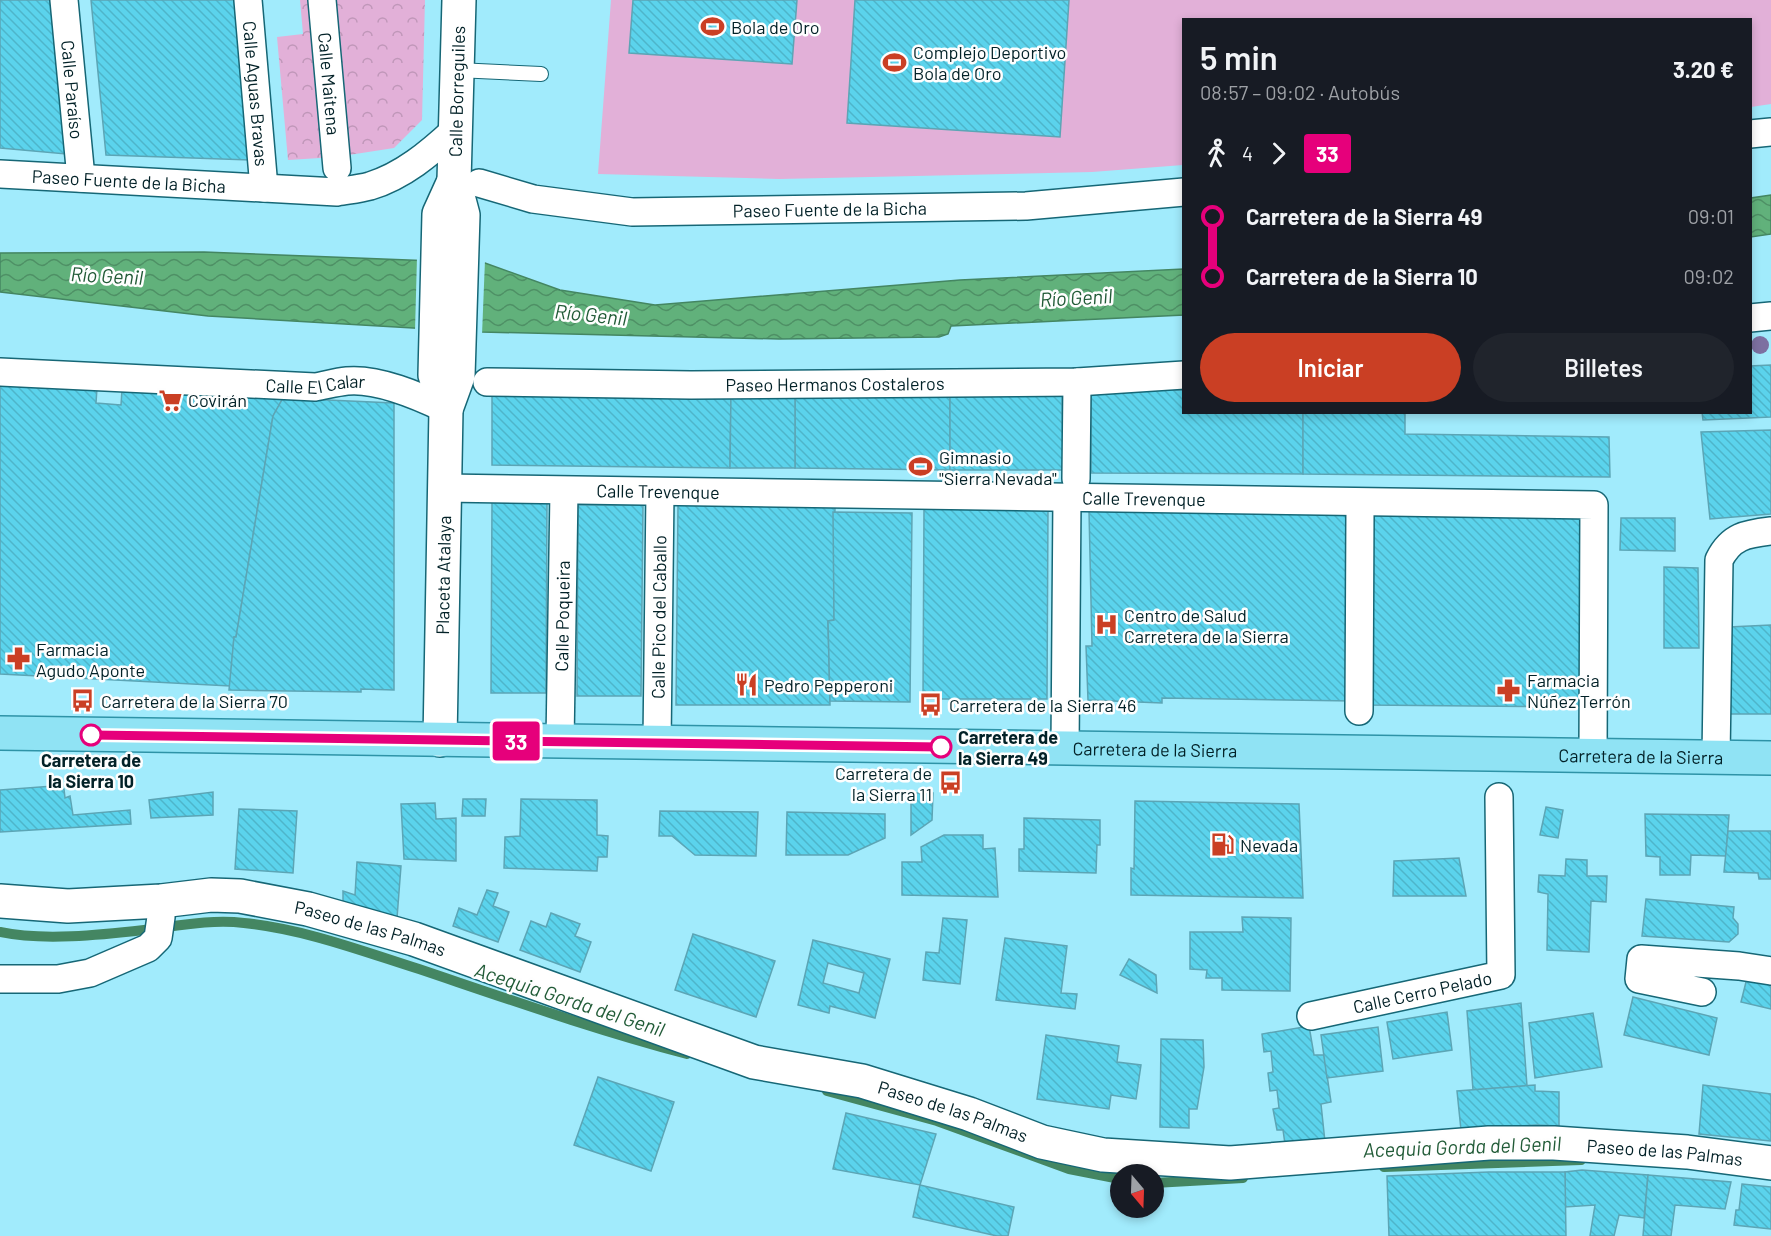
<!DOCTYPE html>
<html lang="es">
<meta charset="utf-8">
<style>
body{margin:0;font-family:Barlow,sans-serif;background:#20242c;color:#f1f3f6;height:100vh;display:flex;flex-direction:column;font-size:22px;white-space:nowrap}
*{box-sizing:border-box;margin:0}
p{font-size:20px;color:#9ea1a6}
.icon{flex:none;width:33px;height:33px;fill:none;stroke:currentColor;stroke-width:2;stroke-linecap:round;stroke-linejoin:round}
.map{position:relative;flex:1;overflow:hidden}
.drawer{position:absolute;left:1182px;top:18px;width:570px;height:396px;display:flex;flex-direction:column;background:#171b24;border-radius:0px;box-shadow:0 3px 9px #0003}
.drawer>*{flex:none}
.badge{padding:0 12px;border-radius:4px;font-size:21px;line-height:39px}
.needle{width:39px;rotate:161deg}
.buttons{position:absolute;left:1110px;top:1164px;display:grid;gap:12px}
.buttons a{display:grid;place-items:center;width:54px;height:54px;border-radius:50%;background:#171b24;box-shadow:0 3px 9px #0003;font-size:30px}
.map>.badge{position:absolute;translate:-50% -50%;box-shadow:0 0 0 3px #fff}
.legs{display:flex;align-items:center;gap:9px;height:66px;padding:0 18px;font-size:20px}
.legs p{margin-inline-start:auto}
.summary{display:flex;align-items:center;justify-content:space-between;height:102px;padding:0 18px}
h1{font-size:33px;font-weight:600;line-height:45px}
.primary-button{display:flex;gap:12px;margin-top:auto;padding:12px 18px}
.primary-button a{flex:1;height:69px;border-radius:36px;background:#ca3f24;color:#fff;font-size:24px;font-weight:600;line-height:69px;text-align:center}
.primary-button a+a{background:#20242c;color:#f1f3f6}
ul{padding:0 18px;list-style:none}
li{display:flex;align-items:center;gap:21px;height:60px;font-size:22px}
li i{display:grid;place-items:center;width:9px;height:100%;margin:0 8px;background:currentColor}
li i::after{content:'';width:15px;height:15px;margin:-8px;border:4px solid;border-radius:50%;background:#171b24}
li p{margin-inline-start:auto}
li:first-child i{background:linear-gradient(#0000 50%,currentColor 0)}
li:last-child i{background:linear-gradient(currentColor 50%,#0000 0)}
.map>svg:first-child{display:block}
.park{fill:url(#park-crowns)}
.garden{fill:#e2b0d8}
.water{fill:url(#water-waves);stroke:#448662;stroke-width:1.5}
.pier{fill:#a1ebfc}
.lines{fill:none;stroke-linecap:round;stroke-linejoin:round}
.stream{stroke:#448662;stroke-width:10}
.building{fill:url(#building-back-hatch);stroke:#5ca5b5;stroke-width:1.5;fill-rule:evenodd}
.lane-casing{stroke:#166776;stroke-width:16}
.street-casing{stroke:#166776;stroke-width:30}
.secondary-casing{stroke:#166776;stroke-width:36}
.primary-casing{stroke:#2e93a7;stroke-width:36}
.lane{stroke:#fff;stroke-width:14}
.street{stroke:#fff;stroke-width:27}
.secondary{stroke:#fff;stroke-width:33}
.primary{stroke:#90e3f4;stroke-width:33}
.tree{fill:#7d70a1}
.line-1-casing{stroke:#fff;stroke-width:14}
.line-1{stroke:#e6007b;stroke-width:9}
.stop-1-dot{fill:#fff;stroke:#e6007b;stroke-width:3}
.labels{text-anchor:middle;dominant-baseline:central;stroke-width:5;stroke-linejoin:round;paint-order:stroke}
.poi-label{font-size:18px;fill:#022127;stroke:#fefefe;text-anchor:start}
.street-label{font-size:18px;fill:#022127;stroke:#fefefe}
.stop-label{font-size:18px;font-weight:bold;fill:#022127;stroke:#fefefe;text-anchor:start}
.water-label{font-size:20px;font-style:italic;fill:#215b37;stroke:#fefefe}
</style>
<div class="map">
<svg width="1771" height="1236" viewBox="0 0 1771 1236">
<defs>
<pattern id="park-crowns" width="20" height="18" patternUnits="userSpaceOnUse" patternTransform="scale(1.5)"><rect width="20" height="18" fill="#e2b0d8"/><path d="M2 6a3 3 0 1 1 6 0M12 15a3 3 0 1 1 6 0" fill="none" stroke="#c097b9"/></pattern>
<pattern id="water-waves" width="16" height="10" patternUnits="userSpaceOnUse" patternTransform="scale(1.5)"><rect width="16" height="10" fill="#61b17b"/><path d="M0 5q4-4 8 0t8 0" fill="none" stroke="#4e9065"/></pattern>
<pattern id="building-back-hatch" width="6" height="6" patternUnits="userSpaceOnUse" patternTransform="scale(1.5)"><rect width="6" height="6" fill="#5bd3ec"/><path d="M-1 5l2 2M0 0l6 6M5-1l2 2" fill="none" stroke="#4eb5ca"/></pattern>
</defs>
<rect width="100%" height="100%" fill="#a1ebfc"/>
<polygon class="park" points="300,0 425,0 422,120 394,148 336,157 288,160 277,37 303,34"/>
<polygon class="garden" points="611,0 1771,0 1771,104 1751,107 1750,20 1184,20 1183,165 1092,172 779,179 598,174"/>
<g class="water">
<polygon points="1771,195 1771,234 1751,237 1751,198"/>
<polygon points="204,252 485,263 560,290 655,305 960,280 1183,269 1184,315 951,326 948,334 939,337 779,339 482,332 208,316 0,292 0,253"/>
</g>
<polygon class="pier" points="417,257 485,260 482,335 415,331"/>
<g class="lines">
<g class="stream">
<path d="M0,932C42,941 101,935 144,930C177,926 211,919 244,923C304,929 362,951 419,969C508,999 596,1030 687,1054"/>
<polyline points="827,1091 937,1121 1069,1169 1120,1179"/>
<polyline points="1384,1167 1581,1160"/>
<polyline points="1154,1183 1243,1178"/>
</g>
</g>
<g class="building">
<polygon points="0,0 51,0 66,154 0,148"/>
<polygon points="91,0 234,0 250,160 106,155"/>
<polygon points="633,0 797,0 792,64 629,53"/>
<polygon points="855,0 1069,0 1060,137 847,123"/>
<polygon points="1771,365 1771,417 1703,420 1702,412 1750,412 1750,366"/>
<polygon points="0,383 97,388 96,403 121,405 122,390 283,398 273,416 236,637 234,637 230,686 0,674"/>
<polygon points="795,388 950,388 950,470 795,468"/>
<polygon points="950,388 1062,391 1063,470 950,470"/>
<polygon points="492,389 731,391 730,468 492,465"/>
<polygon points="1091,389 1184,390 1184,412 1303,412 1303,474 1091,473"/>
<polygon points="731,391 795,391 795,468 730,468"/>
<polygon points="283,398 394,403 394,690 361,689 361,692 229,690 234,637 236,637 273,416"/>
<polygon points="1303,412 1405,412 1405,434 1609,437 1610,477 1303,474"/>
<polygon points="1771,430 1771,514 1710,519 1701,432"/>
<polygon points="492,502 547,502 546,693 491,693"/>
<polygon points="578,505 643,505 641,696 577,696"/>
<polygon points="678,505 835,507 834,620 828,621 830,705 676,705"/>
<polygon points="924,508 1048,509 1047,699 923,699"/>
<polygon points="1089,511 1352,513 1353,701 1162,698 1162,703 1088,700 1086,646 1092,646"/>
<polygon points="833,512 912,513 910,702 830,701 828,621 834,620"/>
<polygon points="1369,515 1582,517 1580,707 1367,705"/>
<polygon points="1621,518 1675,518 1675,551 1620,550"/>
<polygon points="1664,567 1698,568 1699,648 1664,648"/>
<polygon points="1771,625 1771,714 1729,714 1729,627"/>
<polygon points="53,786 53,790 64,789 65,798 70,796 73,815 130,810 131,824 0,832 0,790"/>
<polygon points="213,792 213,815 151,818 149,800"/>
<polygon points="911,793 933,793 932,820 911,835"/>
<polygon points="463,799 486,799 485,816 462,816"/>
<polygon points="521,799 597,800 597,835 608,836 607,857 598,857 597,871 504,868 505,837 520,836"/>
<polygon points="1135,801 1299,804 1303,898 1131,895 1131,868 1134,869"/>
<polygon points="435,803 436,819 456,818 456,861 404,859 401,804"/>
<polygon points="1546,807 1563,810 1558,838 1540,835"/>
<polygon points="239,809 297,811 293,873 235,869"/>
<polygon points="660,811 758,812 756,856 695,855 672,836 659,836"/>
<polygon points="787,812 885,814 885,838 848,855 786,855"/>
<polygon points="1645,814 1729,815 1726,856 1691,855 1690,875 1660,875 1660,857 1646,856"/>
<polygon points="1024,818 1100,820 1100,845 1097,845 1096,873 1019,871 1019,849 1024,849"/>
<polygon points="1728,831 1771,831 1771,879 1759,879 1758,873 1724,872"/>
<polygon points="944,835 983,835 983,849 995,848 998,897 902,895 902,862 922,862 921,847"/>
<polygon points="1459,858 1466,896 1393,896 1394,861"/>
<polygon points="1566,859 1587,860 1587,876 1607,876 1606,902 1591,901 1589,952 1547,950 1548,894 1538,892 1539,875 1565,876"/>
<polygon points="357,862 401,866 397,918 343,905 343,891 355,895"/>
<polygon points="487,890 498,893 493,906 509,912 498,942 453,926 459,908 477,915"/>
<polygon points="1646,899 1734,907 1733,918 1738,924 1738,934 1729,942 1642,936"/>
<polygon points="551,913 580,924 575,936 591,942 580,972 520,950 531,921 546,927"/>
<polygon points="1242,917 1291,918 1290,991 1222,990 1222,978 1206,978 1207,970 1190,969 1190,932 1243,932"/>
<polygon points="943,918 967,920 960,984 923,980 926,952 939,953"/>
<polygon points="693,934 775,961 756,1017 675,990"/>
<polygon points="1005,938 1067,946 1061,993 1077,994 1075,1009 996,1000"/>
<path d="M813,940L890,959L875,1018L830,1006L829,1013L798,1005ZM828,963L864,973L859,993L823,983Z"/>
<polygon points="1129,959 1156,975 1157,993 1120,975"/>
<polygon points="1747,978 1771,984 1771,1009 1741,1002"/>
<polygon points="1633,997 1717,1018 1709,1055 1624,1035"/>
<polygon points="1521,1003 1527,1086 1473,1090 1467,1011"/>
<polygon points="1447,1012 1452,1050 1393,1059 1387,1022"/>
<polygon points="1593,1013 1602,1067 1535,1078 1529,1023"/>
<polygon points="1309,1026 1314,1055 1324,1055 1331,1102 1321,1104 1325,1142 1285,1144 1283,1130 1277,1130 1273,1109 1279,1108 1277,1090 1270,1091 1268,1073 1273,1072 1271,1051 1264,1052 1262,1034"/>
<polygon points="1378,1027 1383,1071 1327,1078 1321,1035"/>
<polygon points="1046,1035 1119,1046 1117,1062 1141,1065 1136,1099 1111,1095 1109,1109 1037,1099"/>
<polygon points="1161,1039 1203,1040 1204,1067 1197,1109 1189,1109 1189,1128 1160,1127"/>
<polygon points="598,1077 674,1102 651,1171 574,1145"/>
<polygon points="1535,1085 1535,1091 1559,1092 1559,1126 1536,1125 1461,1130 1457,1091"/>
<polygon points="1703,1085 1771,1094 1771,1141 1699,1134"/>
<polygon points="846,1113 936,1134 920,1185 833,1169"/>
<polygon points="1582,1170 1648,1175 1644,1218 1619,1215 1614,1236 1590,1236 1595,1205 1565,1207 1565,1172"/>
<polygon points="1489,1172 1565,1172 1566,1236 1389,1236 1387,1176"/>
<polygon points="1648,1175 1731,1182 1725,1209 1675,1205 1671,1236 1643,1236"/>
<polygon points="1742,1184 1771,1187 1771,1229 1734,1225 1736,1210 1739,1210"/>
<polygon points="920,1185 1014,1207 1008,1236 997,1236 913,1217"/>
</g>
<g class="lines">
<defs>
<polyline id="lane" points="457,70 541,74"/>
<g id="street">
<path id="s1" d="M64,0L81,178"/>
<path id="s2" d="M248,0L264,188"/>
<path id="s3" d="M322,0L337,168"/>
<polyline points="1750,134 1771,132"/>
<path id="s4" d="M0,174L337,192C348,190 359,189 370,186C403,176 430,153 455,130"/>
<path id="s5" d="M479,183L533,199L632,212L1026,206L1184,192"/>
<polyline points="1750,318 1771,316"/>
<path id="s6" d="M0,372L315,387C326,385 337,382 347,381C378,378 419,396 446,409"/>
<path id="s7" d="M487,382L691,385L1077,382L1184,375"/>
<polyline points="1076,479 1077,382"/>
<path id="s8" d="M444,488L1594,505L1593,756"/>
<polyline points="1359,711 1360,510"/>
<path id="s9" d="M560,742L564,491"/>
<path id="s10" d="M657,743L660,492"/>
<polyline points="1065,749 1067,497"/>
<path d="M1716,757L1719,560C1731,536 1746,534 1771,531"/>
<polyline points="0,979 58,979 90,973 148,948 158,938 161,917 161,901"/>
<polyline points="1702,992 1639,979 1641,959 1739,966 1771,971"/>
<path id="s11" d="M1311,1016L1501,975L1499,797"/>
</g>
<g id="secondary">
<path id="s12" d="M446,409L458,376L463,215L454,181L459,0"/>
<path id="s13" d="M440,740L446,409L435,375L439,214L454,181"/>
<path id="s14" d="M0,901L68,906L161,901L211,895L240,896L308,909L414,939L754,1062L862,1081L969,1114L1042,1142L1103,1155L1230,1163L1489,1143H1554L1687,1152L1771,1163"/>
</g>
<g id="primary">
<path id="s15" d="M0,733L1771,758"/>
</g>
</defs>
<use href="#lane" class="lane-casing"/>
<use href="#street" class="street-casing"/>
<use href="#secondary" class="secondary-casing"/>
<use href="#primary" class="primary-casing"/>
<use href="#lane" class="lane"/>
<use href="#street" class="street"/>
<use href="#secondary" class="secondary"/>
<use href="#primary" class="primary"/>
</g>
<circle class="tree" cx="1760" cy="345" r="9"/>
<g class="lines">
<defs>
<polyline id="line-1" points="91,735 941,747"/>
</defs>
<use href="#line-1" class="line-1-casing"/>
<use href="#line-1" class="line-1"/>
</g>
<defs>
<symbol id="stadium-bare" viewBox="-9 -9 18 18"><path d="M0-5a6.5 5 0 1 0 0 10a6.5 5 0 1 0 0-10ZM-3.5-1.8h7v3.6h-7Z" fill="#ca3f24" stroke="#fefefe" stroke-width="2.5" paint-order="stroke"/></symbol>
<symbol id="supermarket-bare" viewBox="-9 -9 18 18"><path d="M-6-5.5h2.5l.6 2H6L4.5 2H-2.5L-4.4-4H-6ZM-1.5 3.2a1.3 1.3 0 1 0 .1 0ZM3 3.2a1.3 1.3 0 1 0 .1 0Z" fill="#ca3f24" stroke="#fefefe" stroke-width="2.5" paint-order="stroke"/></symbol>
<symbol id="hospital-bare" viewBox="-9 -9 18 18"><path d="M-5-5h3v3.5h4V-5h3V5h-3V1.5h-4V5h-3Z" fill="#ca3f24" stroke="#fefefe" stroke-width="2.5" paint-order="stroke"/></symbol>
<symbol id="pharmacy-bare" viewBox="-9 -9 18 18"><path d="M-2-6h4v4h4v4h-4v4h-4v-4h-4v-4h4Z" fill="#ca3f24" stroke="#fefefe" stroke-width="2.5" paint-order="stroke"/></symbol>
<symbol id="restaurant-bare" viewBox="-9 -9 18 18"><path d="M-5-6h1v4h1v-4h1v4h1v-4h1v5L-1.5 .5V6h-2V.5L-5-1ZM5-6V6H3V1.5H1.5Q1.5-4 5-6Z" fill="#ca3f24" stroke="#fefefe" stroke-width="2.5" paint-order="stroke"/></symbol>
<symbol id="bus-bare" viewBox="-9 -9 18 18"><path d="M-5-6H5V4H4V6H2V4H-2V6H-4V4H-5ZM-3.5-4V0h7V-4ZM-3.5 1.2v1.5H-2V1.2ZM2 1.2v1.5H3.5V1.2Z" fill="#ca3f24" stroke="#fefefe" stroke-width="2.5" paint-order="stroke"/></symbol>
<symbol id="fuel-bare" viewBox="-9 -9 18 18"><path d="M-5.5-6h7V0h2V4h1.3V-2.5L3-4.5l.8-.8L6-3V5H2.5V1h-1V6h-7ZM-4.2-4.7v3.2H.2V-4.7Z" fill="#ca3f24" stroke="#fefefe" stroke-width="2.5" paint-order="stroke"/></symbol>
</defs>
<g fill-rule="evenodd">
<use href="#stadium-bare" x="696" y="10" width="33" height="33"/>
<use href="#stadium-bare" x="878" y="46" width="33" height="33"/>
<use href="#supermarket-bare" x="154" y="384" width="33" height="33"/>
<use href="#stadium-bare" x="904" y="450" width="33" height="33"/>
<use href="#hospital-bare" x="1090" y="608" width="33" height="33"/>
<use href="#pharmacy-bare" x="2" y="642" width="33" height="33"/>
<use href="#restaurant-bare" x="730" y="668" width="33" height="33"/>
<use href="#pharmacy-bare" x="1492" y="674" width="33" height="33"/>
<use href="#bus-bare" x="66" y="684" width="33" height="33"/>
<use href="#bus-bare" x="914" y="688" width="33" height="33"/>
<use href="#bus-bare" x="934" y="766" width="33" height="33"/>
<use href="#fuel-bare" x="1206" y="828" width="33" height="33"/>
</g>
<g class="stop-1-dot">
<circle cx="91" cy="735" r="10"/>
<circle cx="941" cy="747" r="10"/>
</g>
<g class="labels">
<g class="poi-label">
<text x="731" y="27">Bola de Oro</text>
<text x="913" y="52">Complejo Deportivo<tspan x="913" dy="21">Bola de Oro</tspan></text>
<text x="188" y="400">Covirán</text>
<text x="939" y="457">Gimnasio<tspan x="939" dy="21">"Sierra Nevada"</tspan></text>
<text x="1124" y="615">Centro de Salud<tspan x="1124" dy="21">Carretera de la Sierra</tspan></text>
<text x="36" y="649">Farmacia<tspan x="36" dy="21">Agudo Aponte</tspan></text>
<text x="1527" y="680">Farmacia<tspan x="1527" dy="21">Núñez Terrón</tspan></text>
<text x="764" y="685">Pedro Pepperoni</text>
<text x="101" y="701">Carretera de la Sierra 70</text>
<text x="949" y="705">Carretera de la Sierra 46</text>
<text x="932" y="773" text-anchor="end">Carretera de<tspan x="932" dy="21">la Sierra 11</tspan></text>
<text x="1240" y="845">Nevada</text>
</g>
<g class="street-label">
<text stroke="none"><textPath href="#s3" startOffset="84">Calle Maitena</textPath></text>
<text stroke="none"><textPath href="#s1" startOffset="90">Calle Paraíso</textPath></text>
<text stroke="none"><textPath href="#s12" startOffset="321">Calle Borreguiles</textPath></text>
<text stroke="none"><textPath href="#s2" startOffset="94">Calle Aguas Bravas</textPath></text>
<text stroke="none"><textPath href="#s4" startOffset="129">Paseo Fuente de la Bicha</textPath></text>
<text stroke="none"><textPath href="#s5" startOffset="354">Paseo Fuente de la Bicha</textPath></text>
<text stroke="none"><textPath href="#s6" startOffset="316">Calle El Calar</textPath></text>
<text stroke="none"><textPath href="#s7" startOffset="348">Paseo Hermanos Costaleros</textPath></text>
<text stroke="none"><textPath href="#s8" startOffset="214">Calle Trevenque</textPath></text>
<text stroke="none"><textPath href="#s8" startOffset="700">Calle Trevenque</textPath></text>
<text stroke="none"><textPath href="#s13" startOffset="165">Placeta Atalaya</textPath></text>
<text stroke="none"><textPath href="#s9" startOffset="126">Calle Poqueira</textPath></text>
<text stroke="none"><textPath href="#s10" startOffset="126">Calle Pico del Caballo</textPath></text>
<text stroke="none"><textPath href="#s15" startOffset="1155">Carretera de la Sierra</textPath></text>
<text stroke="none"><textPath href="#s15" startOffset="1641">Carretera de la Sierra</textPath></text>
<text stroke="none"><textPath href="#s14" startOffset="375">Paseo de las Palmas</textPath></text>
<text stroke="none"><textPath href="#s11" startOffset="114">Calle Cerro Pelado</textPath></text>
<text stroke="none"><textPath href="#s14" startOffset="987">Paseo de las Palmas</textPath></text>
<text stroke="none"><textPath href="#s14" startOffset="1707">Paseo de las Palmas</textPath></text>
</g>
<g class="stop-label">
<text x="958" y="737">Carretera de<tspan x="958" dy="21">la Sierra 49</tspan></text>
<text x="91" y="760" text-anchor="middle">Carretera de<tspan x="91" dy="21">la Sierra 10</tspan></text>
</g>
<g class="water-label">
<text transform="translate(107 275) rotate(3)">Río Genil</text>
<text transform="translate(1076 297) rotate(-3)">Río Genil</text>
<text transform="translate(591 314) rotate(6)">Río Genil</text>
<text transform="translate(570 999) rotate(18)">Acequia Gorda del Genil</text>
<text transform="translate(1462 1146) rotate(-2)">Acequia Gorda del Genil</text>
</g>
</g>
</svg>
<div class="buttons">
<a><svg class="needle" viewBox="-14 -14 28 28"><path d="M0-13l5 13h-10z" fill="#e53935"/><path d="M0 13l5-13h-10z" fill="#9ea1a6"/></svg></a>
</div>
<b class="badge" style="left:516px;top:741px;background:#e6007b;color:#fff">33</b>
<section class="drawer">
<div class="summary"><div><h1>5 min</h1><p>08:57 – 09:02 · Autobús</p></div><b>3.20 €</b></div>
<div class="legs"><svg class="icon" aria-label="walk" viewBox="0 0 24 24"><circle cx="13" cy="4" r="2"/><path d="M13 8l-2 6 4 7M11 14l-3 7M7 12l3-4h3l4 4"/></svg>4<svg class="icon" aria-label="forward" viewBox="0 0 24 24"><path d="M9 5l7 7-7 7"/></svg><b class="badge" style="background:#e6007b;color:#fff">33</b></div>
<ul>
<li><i style="color:#e6007b"></i><b>Carretera de la Sierra 49</b><p>09:01</p></li>
<li><i style="color:#e6007b"></i><b>Carretera de la Sierra 10</b><p>09:02</p></li>
</ul>
<div class="primary-button"><a>Iniciar</a><a>Billetes</a></div>
</section>
</div>
